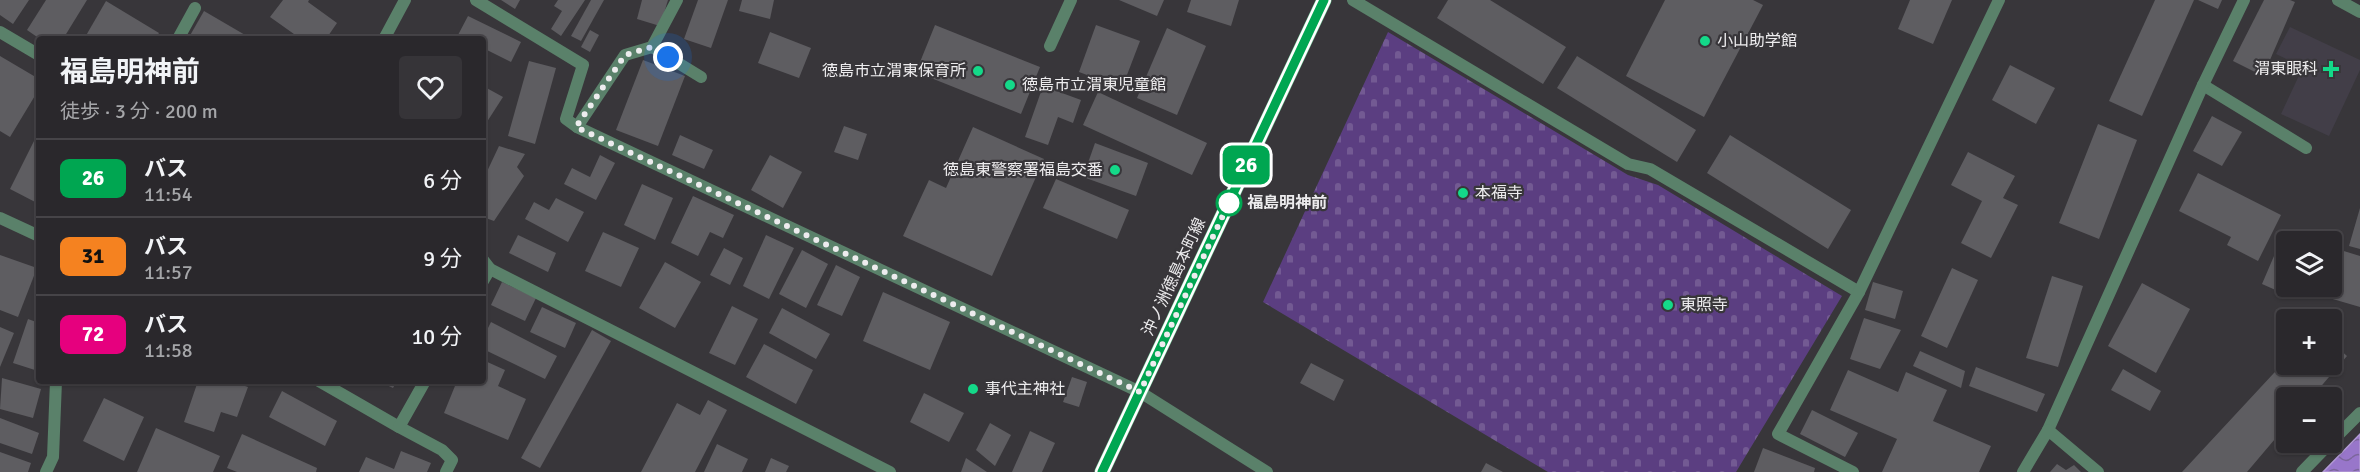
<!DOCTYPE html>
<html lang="ja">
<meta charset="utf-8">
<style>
body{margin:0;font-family:Signika,"Noto Sans JP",sans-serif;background:#363438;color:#f1f3f6;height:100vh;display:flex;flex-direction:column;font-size:22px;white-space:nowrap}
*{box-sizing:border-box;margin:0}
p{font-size:20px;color:#a5a6a9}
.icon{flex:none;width:33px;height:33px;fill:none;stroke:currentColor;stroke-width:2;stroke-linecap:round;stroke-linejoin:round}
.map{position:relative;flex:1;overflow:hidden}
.drawer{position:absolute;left:36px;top:36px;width:450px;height:348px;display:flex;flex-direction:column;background:#2a282c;border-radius:6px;box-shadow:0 2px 4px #0004,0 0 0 2px #464448}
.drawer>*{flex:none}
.badge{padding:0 12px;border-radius:9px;font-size:21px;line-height:39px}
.controls{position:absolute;left:2276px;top:231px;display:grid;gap:12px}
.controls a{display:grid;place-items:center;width:66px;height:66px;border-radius:6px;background:#2a282c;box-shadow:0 2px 4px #0004,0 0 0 2px #464448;font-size:30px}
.you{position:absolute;width:30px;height:30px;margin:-15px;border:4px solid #fff;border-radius:50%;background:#1a73e8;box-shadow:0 0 0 9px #1a73e833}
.map>.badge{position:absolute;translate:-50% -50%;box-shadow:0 0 0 3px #fff}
.round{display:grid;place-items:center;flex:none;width:63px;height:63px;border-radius:6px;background:#363438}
.head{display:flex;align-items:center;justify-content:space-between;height:102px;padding:0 24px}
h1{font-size:28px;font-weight:700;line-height:45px}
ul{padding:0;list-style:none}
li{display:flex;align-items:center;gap:18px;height:78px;padding:0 24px;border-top:2px solid #464448}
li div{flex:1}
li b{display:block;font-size:22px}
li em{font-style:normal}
li .badge{min-width:66px;font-weight:700;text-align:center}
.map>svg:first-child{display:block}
.built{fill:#423e48}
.cemetery{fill:url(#cemetery-stones)}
.water{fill:url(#water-waves);stroke:#b299d5;stroke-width:1.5}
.building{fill:#5e5d61}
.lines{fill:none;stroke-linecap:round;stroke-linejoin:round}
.service{stroke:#5a816a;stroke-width:12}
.minor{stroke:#5a816a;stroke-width:12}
.primary{stroke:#75cb9b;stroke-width:15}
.line-casing{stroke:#fff;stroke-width:14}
.line{stroke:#00a651;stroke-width:9}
.walk{stroke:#edecee;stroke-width:6;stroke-dasharray:0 10.8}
.poi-dot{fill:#14d989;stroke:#38363a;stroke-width:2}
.stop-dot{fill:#fff;stroke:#00a651;stroke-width:3}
.labels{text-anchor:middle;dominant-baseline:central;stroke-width:4.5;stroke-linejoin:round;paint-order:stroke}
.poi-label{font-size:16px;fill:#edecee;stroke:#38363a;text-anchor:start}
.stop-label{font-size:16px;font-weight:bold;fill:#edecee;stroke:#38363a;text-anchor:start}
.street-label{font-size:16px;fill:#edecee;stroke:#38363a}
</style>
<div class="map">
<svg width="2360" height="472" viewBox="0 0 2360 472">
<defs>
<pattern id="cemetery-stones" width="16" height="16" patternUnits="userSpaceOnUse" patternTransform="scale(1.5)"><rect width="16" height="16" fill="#5b3e81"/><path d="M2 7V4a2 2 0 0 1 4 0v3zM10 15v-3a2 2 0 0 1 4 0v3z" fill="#735a93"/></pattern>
<pattern id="water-waves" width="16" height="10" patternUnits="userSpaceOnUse" patternTransform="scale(1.5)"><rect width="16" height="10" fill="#9876ca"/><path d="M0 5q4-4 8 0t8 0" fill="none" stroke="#7c669c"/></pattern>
</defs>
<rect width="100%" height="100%" fill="#38363a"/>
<polygon class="built" points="2290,27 2360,60 2360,70 2329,136 2281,114 2303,67 2276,54"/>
<polygon class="cemetery" points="1388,32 1628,175 1658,185 1842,296 1736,472 1548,472 1263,302"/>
<polygon class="water" points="2360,434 2360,472 2323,472"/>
<g class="building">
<polygon points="0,0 29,0 13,24 0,15"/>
<polygon points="46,0 87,0 63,39 40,39 27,30"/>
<polygon points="283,0 309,0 308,2 337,23 326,39 301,39 270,17"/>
<polygon points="501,0 520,0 515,9"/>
<polygon points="558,0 585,0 561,36 551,29 562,11 554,6"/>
<polygon points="591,0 604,0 581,41 571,36"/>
<polygon points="642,0 668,0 660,26 637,19"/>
<polygon points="698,0 728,0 711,48 684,39"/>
<polygon points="742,0 774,0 770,19 739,11"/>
<polygon points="1119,0 1164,0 1157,16"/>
<polygon points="1191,0 1239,0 1231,26 1187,12"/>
<polygon points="1448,0 1490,0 1566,47 1543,84 1437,18"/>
<polygon points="1665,0 1753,0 1763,5 1704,117 1626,76"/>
<polygon points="1910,0 1952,0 1933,44 1898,29"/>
<polygon points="2155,0 2194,0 2142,116 2109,101"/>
<polygon points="2198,0 2222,0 2218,9"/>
<polygon points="2264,0 2290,0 2295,2 2263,76 2233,61"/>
<polygon points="106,1 159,33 155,39 84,39"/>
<polygon points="204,11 252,39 188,39"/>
<polygon points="468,16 521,42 511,62 483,48 483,39 465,39 458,35"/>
<polygon points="935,25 1040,67 1021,114 916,72"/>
<polygon points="1096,25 1140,41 1122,88 1079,72"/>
<polygon points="1167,28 1206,46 1177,115 1137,98"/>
<polygon points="590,30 599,35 590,52 581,47"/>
<polygon points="770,32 811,48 799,78 758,63"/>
<polygon points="0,56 39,79 39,89 10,137 0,131"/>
<polygon points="1577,56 1696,130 1677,162 1557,88"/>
<polygon points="643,60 685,76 658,146 616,130"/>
<polygon points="529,61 556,68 535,144 508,136"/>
<polygon points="2010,65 2055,88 2036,124 1992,100"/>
<polygon points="483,86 503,97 483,128"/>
<polygon points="1043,86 1081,100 1073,123 1058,117 1048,145 1025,137"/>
<polygon points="1098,92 1207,143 1192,175 1083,125"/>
<polygon points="2212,116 2242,132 2222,166 2193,151"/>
<polygon points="2098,124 2137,140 2099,239 2059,223"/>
<polygon points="844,126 867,134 858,160 834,152"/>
<polygon points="973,127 1044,159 992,276 903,236 929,180 946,188"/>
<polygon points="39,131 39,204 10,189"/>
<polygon points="680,135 713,150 704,169 672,155"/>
<polygon points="1730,135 1851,210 1828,249 1707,173"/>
<polygon points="1095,143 1148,163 1136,196 1083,177"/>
<polygon points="499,146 525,154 517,167 524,176 494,221 483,217 483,180"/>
<polygon points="1968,152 2015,176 2003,198 2018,205 1991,258 1961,243 1982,201 1951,185"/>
<polygon points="600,155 615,163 596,200 564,184 572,168 590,177"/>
<polygon points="770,155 802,172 783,208 751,190"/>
<polygon points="2198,173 2281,215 2258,261 2227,245 2231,237 2179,211"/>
<polygon points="1056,179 1129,210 1117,239 1043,208"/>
<polygon points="642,184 673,198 655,240 624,225"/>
<polygon points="693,196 734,215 723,238 710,232 698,256 671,243"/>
<polygon points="556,198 584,212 568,242 525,219 534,202 549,210"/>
<polygon points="2360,208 2360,249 2349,246"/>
<polygon points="603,232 639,248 621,287 585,271"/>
<polygon points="518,235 556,253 548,272 509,253"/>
<polygon points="766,235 794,248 769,299 743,286"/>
<polygon points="2283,235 2297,242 2286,242 2286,286 2293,286 2289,296 2262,284"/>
<polygon points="724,248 743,258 730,285 710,275"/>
<polygon points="2334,248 2360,256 2360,307 2319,295 2322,286 2331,286 2331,257"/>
<polygon points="802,250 828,264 806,308 779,294"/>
<polygon points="0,255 37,268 18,317 0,310"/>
<polygon points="665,262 701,282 675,328 639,308"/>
<polygon points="836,265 860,277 842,316 817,305"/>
<polygon points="1952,268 1978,280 1947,348 1921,336"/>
<polygon points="2052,276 2083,286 2058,367 2026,358"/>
<polygon points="502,282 536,298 525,321 491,305"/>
<polygon points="1873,282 1903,291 1895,319 1865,310"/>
<polygon points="2142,283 2190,309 2156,373 2108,346"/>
<polygon points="883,292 950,322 930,370 863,341"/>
<polygon points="732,306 758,319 735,365 709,353"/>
<polygon points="542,307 576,323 565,348 530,332"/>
<polygon points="782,308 830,334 816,359 769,333"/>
<polygon points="1864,318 1901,330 1880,369 1850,359"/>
<polygon points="28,319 39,323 38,371 13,363"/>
<polygon points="491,322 557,356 545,379 483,349 483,338"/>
<polygon points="0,327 14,333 0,367"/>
<polygon points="592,330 611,341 540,468 521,458"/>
<polygon points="2331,342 2347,356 2311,398 2286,398 2286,426 2247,472 2182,472 2286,360 2286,364 2331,364"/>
<polygon points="764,344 813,370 796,404 746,377"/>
<polygon points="1920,351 1965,371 1961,388 1913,366"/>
<polygon points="483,360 505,370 498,386 526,399 508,440 444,413 457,381 483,381"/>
<polygon points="1311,363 1344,380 1334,401 1300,383"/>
<polygon points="1976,367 2045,394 2037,412 1969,386"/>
<polygon points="2123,369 2161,391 2150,411 2111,390"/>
<polygon points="1848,370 1898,392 1906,372 1947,390 1933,421 1991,446 1979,472 1882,472 1897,439 1830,410"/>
<polygon points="1072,377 1087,382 1079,407 1063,402"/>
<polygon points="2,378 41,389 33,418 0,409"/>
<polygon points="198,381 230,381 248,387 237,417 221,412 214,432 184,422"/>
<polygon points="378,381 397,381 393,388"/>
<polygon points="282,391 337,421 325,446 269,417"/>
<polygon points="924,393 964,413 949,442 910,422"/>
<polygon points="104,398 144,417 124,461 83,441"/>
<polygon points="708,400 727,410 695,472 641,472 677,403 700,415"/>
<polygon points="1812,410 1858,433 1845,457 1800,434"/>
<polygon points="0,418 39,433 32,454 0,443"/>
<polygon points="990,423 1011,435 995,466 976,450"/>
<polygon points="156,428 220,456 213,472 137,472"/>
<polygon points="1030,431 1055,443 1042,472 1012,472"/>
<polygon points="242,434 317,468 316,472 237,472 227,468"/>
<polygon points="717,444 748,459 742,472 704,472"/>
<polygon points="1763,448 1815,468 1814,472 1754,472"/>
<polygon points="401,451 431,463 427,472 359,472 366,457 394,469"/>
<polygon points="0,452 31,463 28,472 0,472"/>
<polygon points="771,458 789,466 786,472 765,472"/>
<polygon points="966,458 987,472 961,472"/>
<polygon points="1486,463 1503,472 1481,472"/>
<polygon points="2057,464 2066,470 2074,465 2081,472 2050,472"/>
</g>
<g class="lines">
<g class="service">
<polyline points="0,32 39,55"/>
<polyline points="178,39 195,8"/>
<polyline points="652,47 701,77"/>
<polyline points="577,127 625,55 652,47 677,0"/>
</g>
<g class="minor">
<polyline points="476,0 583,65 566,119 577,127 1140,392 1267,472"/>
<polyline points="1353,0 1628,164 1650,169 1859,292"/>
<polyline points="2338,0 2360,12"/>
<polyline points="384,39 405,0"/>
<polyline points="1050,46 1071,0"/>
<polyline points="2203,85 2306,148"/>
<polyline points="0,218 39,236"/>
<polyline points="483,260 490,269 890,472"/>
<polyline points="483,281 490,269"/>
<polyline points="319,381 399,427"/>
<polyline points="425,381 399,427 442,450 452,460 446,472"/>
<polyline points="2048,430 2203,85 2244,0"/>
<polyline points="2331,442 2360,413"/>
<polyline points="46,472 53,457 56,381"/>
<polyline points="1853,472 1778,434 1859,292 1999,0"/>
<polyline points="2023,472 2048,430 2098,472"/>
<polyline points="2302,472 2331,442"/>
</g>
<polyline class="primary" points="1102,472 1324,0"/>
</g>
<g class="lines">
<defs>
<polyline id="line" points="1102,472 1324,0"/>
</defs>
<use href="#line" class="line-casing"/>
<use href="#line" class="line"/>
<polyline class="walk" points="668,57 652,47 625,55 576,127 1140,392 1233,194 1229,203"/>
</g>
<g class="poi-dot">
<circle cx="1705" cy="41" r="6"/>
<path d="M2328 60h6v6h6v6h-6v6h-6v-6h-6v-6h6z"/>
<circle cx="978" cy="71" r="6"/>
<circle cx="1010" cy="85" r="6"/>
<circle cx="1115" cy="170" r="6"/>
<circle cx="1463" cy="193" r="6"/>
<circle cx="1668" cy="305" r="6"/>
<circle cx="973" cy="389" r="6"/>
</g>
<circle class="stop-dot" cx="1229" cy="203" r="12"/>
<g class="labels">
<g class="poi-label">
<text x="1717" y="41">小山助学館</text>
<text x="2318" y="69" text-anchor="end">渭東眼科</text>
<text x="966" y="71" text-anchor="end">徳島市立渭東保育所</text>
<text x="1022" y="85">徳島市立渭東児童館</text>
<text x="1103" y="170" text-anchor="end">徳島東警察署福島交番</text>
<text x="1475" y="193">本福寺</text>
<text x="1680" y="305">東照寺</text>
<text x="985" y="389">事代主神社</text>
</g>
<g class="stop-label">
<text x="1247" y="203">福島明神前</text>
</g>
<g class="street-label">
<text transform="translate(1174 277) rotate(-65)">沖ノ洲徳島本町線</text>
</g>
</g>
</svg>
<div class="controls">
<a><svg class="icon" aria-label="layers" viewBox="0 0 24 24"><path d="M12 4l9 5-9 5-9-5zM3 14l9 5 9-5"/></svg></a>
<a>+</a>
<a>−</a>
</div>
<div class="you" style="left:668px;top:57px"></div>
<b class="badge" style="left:1246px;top:165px;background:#00a651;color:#fff">26</b>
<section class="drawer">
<div class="head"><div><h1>福島明神前</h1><p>徒歩 · 3 分 · 200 m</p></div><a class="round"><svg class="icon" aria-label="heart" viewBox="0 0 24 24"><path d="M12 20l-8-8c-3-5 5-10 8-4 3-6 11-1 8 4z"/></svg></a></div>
<ul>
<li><span class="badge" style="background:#00a651;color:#fff">26</span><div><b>バス</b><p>11:54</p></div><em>6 分</em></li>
<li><span class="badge" style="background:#f58220;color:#111">31</span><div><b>バス</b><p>11:57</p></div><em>9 分</em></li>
<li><span class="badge" style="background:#e6007e;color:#fff">72</span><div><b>バス</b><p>11:58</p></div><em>10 分</em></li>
</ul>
</section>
</div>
